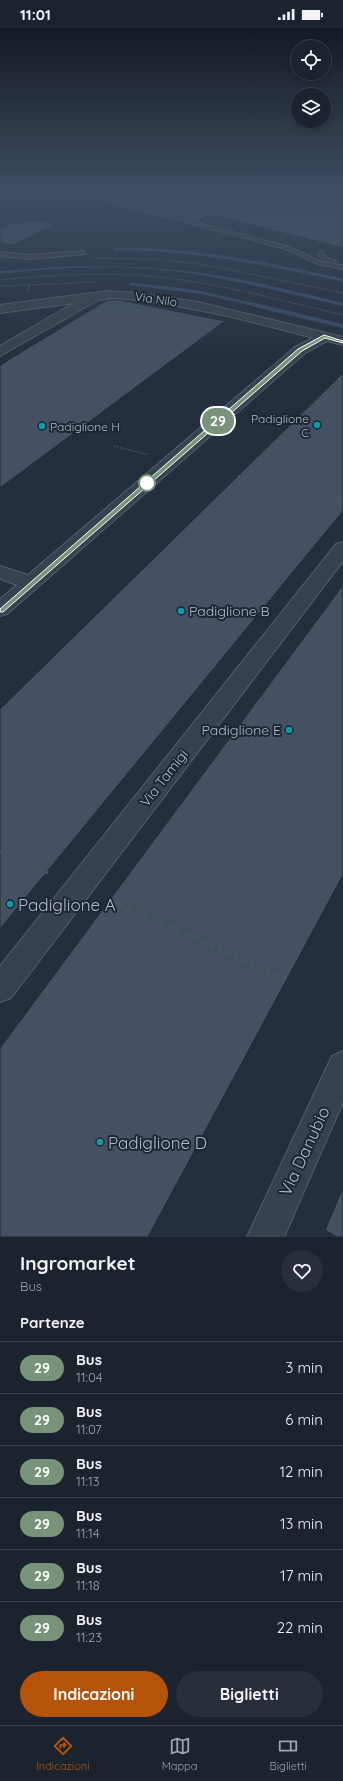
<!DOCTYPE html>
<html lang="it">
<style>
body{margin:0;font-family:Quicksand,sans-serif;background:#282f3a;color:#f1f3f6;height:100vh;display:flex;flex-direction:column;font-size:15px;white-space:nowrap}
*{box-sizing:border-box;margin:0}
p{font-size:13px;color:#a0a4aa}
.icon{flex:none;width:22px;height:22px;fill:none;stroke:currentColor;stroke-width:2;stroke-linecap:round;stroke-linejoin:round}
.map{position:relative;height:1209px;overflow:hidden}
.panel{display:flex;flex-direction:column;background:#1b232e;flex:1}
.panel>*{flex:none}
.badge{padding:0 8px;border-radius:13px;font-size:14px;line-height:26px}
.controls{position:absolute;left:291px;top:12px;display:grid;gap:8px}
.controls a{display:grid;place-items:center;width:40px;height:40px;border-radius:50%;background:#1b232e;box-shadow:0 2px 6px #0003,0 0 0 1px #39404a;font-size:20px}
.map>.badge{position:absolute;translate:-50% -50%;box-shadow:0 0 0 2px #fff}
h2{padding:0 20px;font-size:15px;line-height:36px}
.round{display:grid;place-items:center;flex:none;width:42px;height:42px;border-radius:21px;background:#282f3a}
.head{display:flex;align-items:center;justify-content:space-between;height:68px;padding:0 20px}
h1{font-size:19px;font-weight:800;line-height:30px}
.action{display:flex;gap:8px;margin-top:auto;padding:8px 20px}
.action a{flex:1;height:46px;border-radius:24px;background:#b45309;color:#fff;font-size:16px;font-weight:800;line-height:46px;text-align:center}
.action a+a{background:#282f3a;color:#f1f3f6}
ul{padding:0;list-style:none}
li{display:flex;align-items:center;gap:12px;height:52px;padding:0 20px;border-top:1px solid #39404a}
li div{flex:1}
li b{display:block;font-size:15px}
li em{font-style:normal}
li .badge{min-width:44px;font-weight:700;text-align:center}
.status{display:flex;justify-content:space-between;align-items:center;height:28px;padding:0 20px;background:#1b232e;direction:ltr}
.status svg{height:11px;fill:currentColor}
.tabs{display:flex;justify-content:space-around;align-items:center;height:56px;border-top:1px solid #39404a;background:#1b232e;font-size:11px;color:#a0a4aa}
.tabs a{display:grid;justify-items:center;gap:2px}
.tabs .on{color:#b45309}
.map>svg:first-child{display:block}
.water{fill:#394c67}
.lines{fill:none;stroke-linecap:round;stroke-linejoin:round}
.stream-far1{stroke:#394c67;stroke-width:3}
.stream{stroke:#394c67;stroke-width:4}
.building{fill:#455162;stroke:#1f2835}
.lane-casing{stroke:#565f6c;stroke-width:2}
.street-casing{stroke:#565f6c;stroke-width:2}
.path-far3{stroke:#44595c;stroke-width:1.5;stroke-dasharray:1.5 1.5;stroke-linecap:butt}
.path-far2{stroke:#44595c;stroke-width:2;stroke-dasharray:2.5 2.5;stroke-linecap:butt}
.path-far1{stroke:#44595c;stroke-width:3;stroke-dasharray:3.5 3.5;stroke-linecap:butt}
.path{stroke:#44595c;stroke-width:4;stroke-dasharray:4.5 4.5;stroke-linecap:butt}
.lane{fill:#38414e;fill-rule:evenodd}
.street{fill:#38414e;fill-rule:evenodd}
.line{fill:#79937a;stroke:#fff}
.culture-dot{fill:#0f9aa8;stroke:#1d2633;stroke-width:1.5}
.stop-dot{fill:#fff;stroke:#79937a;stroke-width:2}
.labels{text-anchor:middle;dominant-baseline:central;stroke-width:4;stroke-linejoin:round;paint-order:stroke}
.far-street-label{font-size:12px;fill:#b4bcc9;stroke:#1d2633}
.far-poi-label{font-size:12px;fill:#b4bcc9;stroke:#1d2633;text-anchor:end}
.poi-label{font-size:14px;fill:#b4bcc9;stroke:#1d2633;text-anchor:start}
.street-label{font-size:14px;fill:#b4bcc9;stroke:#1d2633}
.near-poi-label{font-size:17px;fill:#b4bcc9;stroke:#1d2633;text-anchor:start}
.near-street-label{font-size:17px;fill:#b4bcc9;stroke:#1d2633}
</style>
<div class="status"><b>11:01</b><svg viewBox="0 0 49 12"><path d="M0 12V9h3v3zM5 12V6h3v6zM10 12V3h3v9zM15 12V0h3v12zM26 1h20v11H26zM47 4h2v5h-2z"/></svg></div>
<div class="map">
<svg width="343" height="1209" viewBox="0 0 343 1209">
<rect width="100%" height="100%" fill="#242f3e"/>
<path class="water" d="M73,238C116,238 158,239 201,245C249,251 296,264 343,275V278C280,264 216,246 152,241C101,237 50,240 0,246V243Z"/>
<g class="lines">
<g class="stream-far1">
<path d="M115,221C193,220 267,236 343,252"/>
<polyline points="131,256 199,264 260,278"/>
</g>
<polyline class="stream" points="255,277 343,298"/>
</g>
<g class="building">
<polygon points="101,163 329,163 343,166 343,220 212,187 196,193 101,168"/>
<polygon points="31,192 56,196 13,217 0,215 0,200 11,195 21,196"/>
<polygon points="107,272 120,272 225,293 0,460 0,337"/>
<polygon points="343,345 343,483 0,901 0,681"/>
<polygon points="343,557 343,847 148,1209 0,1209 0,1020"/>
<polygon points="343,1160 343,1209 337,1209 325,1202"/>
</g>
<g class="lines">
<defs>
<g id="lane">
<polygon points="68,163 76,163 290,219 321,234 333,236 323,232 318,227 319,223 323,223 323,226 327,230 335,233 336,234 333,236 343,237 343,241 318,236 286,221"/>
<polygon points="83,223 85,224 85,226 30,231 0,228 0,224 30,227"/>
</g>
<g id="street">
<path d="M108,263L135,265L198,274L343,309V317L327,313L305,325L7,586L0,588V571L17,557L0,551V538L28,547L295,319L313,310C261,296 209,282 155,275C137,272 117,268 98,272L0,328V318L74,275L0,285V277Z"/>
<polygon points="343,514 343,533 11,970 0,974 0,938 336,516"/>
<polygon points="343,1023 343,1074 284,1209 247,1209 332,1028"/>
</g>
</defs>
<use href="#lane" class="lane-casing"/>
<use href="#street" class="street-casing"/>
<g class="path-far3">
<polyline points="93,230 156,231 212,238 343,265"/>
<path d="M0,252C49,247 99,244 149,248C215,254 279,272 343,287"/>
<polyline points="29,257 95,254"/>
<polyline points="0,258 29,257 28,263"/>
<polyline points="114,418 149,427"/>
</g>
<polyline class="path-far2" points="238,448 343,475"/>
<g class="path-far1">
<polyline points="0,824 48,845"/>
<polyline points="109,872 121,877"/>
</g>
<polyline class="path" points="119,876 286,951"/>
<use href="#lane" class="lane"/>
<use href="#street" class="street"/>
</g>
<linearGradient id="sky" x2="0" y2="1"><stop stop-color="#141a22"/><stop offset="0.49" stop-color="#3f4d63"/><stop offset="1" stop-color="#3f4d63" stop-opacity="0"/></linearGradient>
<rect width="343" height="332" fill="url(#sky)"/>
<polygon class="line" points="324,307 343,313 343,315 325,310 302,323 3,584 0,584 0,581 298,321"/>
<g class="culture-dot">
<circle cx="317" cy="397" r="4"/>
<circle cx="42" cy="398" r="4"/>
<circle cx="181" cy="583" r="4"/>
<circle cx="289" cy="702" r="4"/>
<circle cx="10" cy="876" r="4"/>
<circle cx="100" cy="1114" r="4"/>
</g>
<circle class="stop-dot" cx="147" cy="455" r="8"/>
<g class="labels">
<g class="far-street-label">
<text transform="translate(156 271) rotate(8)">Via Nilo</text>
</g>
<g class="far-poi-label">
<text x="309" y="390">Padiglione<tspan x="309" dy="14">C</tspan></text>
<text x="50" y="398" text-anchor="start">Padiglione H</text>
</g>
<g class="poi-label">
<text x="189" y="583">Padiglione B</text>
<text x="281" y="702" text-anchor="end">Padiglione E</text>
</g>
<g class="street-label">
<text transform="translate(164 750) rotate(-52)">Via Tamigi</text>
</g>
<g class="near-poi-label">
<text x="18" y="876">Padiglione A</text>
<text x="108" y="1114">Padiglione D</text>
</g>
<g class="near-street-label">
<text transform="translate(304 1123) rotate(-65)">Via Danubio</text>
</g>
</g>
</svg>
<div class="controls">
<a><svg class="icon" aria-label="locate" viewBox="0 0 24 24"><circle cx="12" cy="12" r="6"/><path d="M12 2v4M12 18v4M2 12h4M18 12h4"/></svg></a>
<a><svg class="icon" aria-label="layers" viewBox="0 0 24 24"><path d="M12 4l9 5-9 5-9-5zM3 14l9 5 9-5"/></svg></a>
</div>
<b class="badge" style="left:218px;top:393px;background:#79937a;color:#fff">29</b>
</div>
<section class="panel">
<div class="head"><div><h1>Ingromarket</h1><p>Bus</p></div><a class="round"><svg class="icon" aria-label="heart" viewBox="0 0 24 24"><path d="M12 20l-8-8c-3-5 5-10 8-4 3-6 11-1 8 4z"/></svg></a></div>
<h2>Partenze</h2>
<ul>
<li><span class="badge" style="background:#79937a;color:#fff">29</span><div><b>Bus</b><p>11:04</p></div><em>3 min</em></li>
<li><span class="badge" style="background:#79937a;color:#fff">29</span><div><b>Bus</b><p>11:07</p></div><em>6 min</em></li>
<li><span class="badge" style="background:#79937a;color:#fff">29</span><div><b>Bus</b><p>11:13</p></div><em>12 min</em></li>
<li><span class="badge" style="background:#79937a;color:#fff">29</span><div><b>Bus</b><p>11:14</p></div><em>13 min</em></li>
<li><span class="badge" style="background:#79937a;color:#fff">29</span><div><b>Bus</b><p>11:18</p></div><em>17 min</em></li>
<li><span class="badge" style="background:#79937a;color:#fff">29</span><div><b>Bus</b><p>11:23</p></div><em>22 min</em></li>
</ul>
<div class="action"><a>Indicazioni</a><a>Biglietti</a></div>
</section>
<nav class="tabs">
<a class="on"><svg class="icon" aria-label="directions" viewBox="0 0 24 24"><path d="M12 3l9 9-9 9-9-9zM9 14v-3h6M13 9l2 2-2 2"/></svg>Indicazioni</a>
<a><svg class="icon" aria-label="map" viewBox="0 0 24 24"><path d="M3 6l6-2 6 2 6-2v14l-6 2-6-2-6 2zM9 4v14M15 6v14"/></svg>Mappa</a>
<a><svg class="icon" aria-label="tickets" viewBox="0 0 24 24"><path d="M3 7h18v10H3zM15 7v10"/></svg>Biglietti</a>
</nav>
